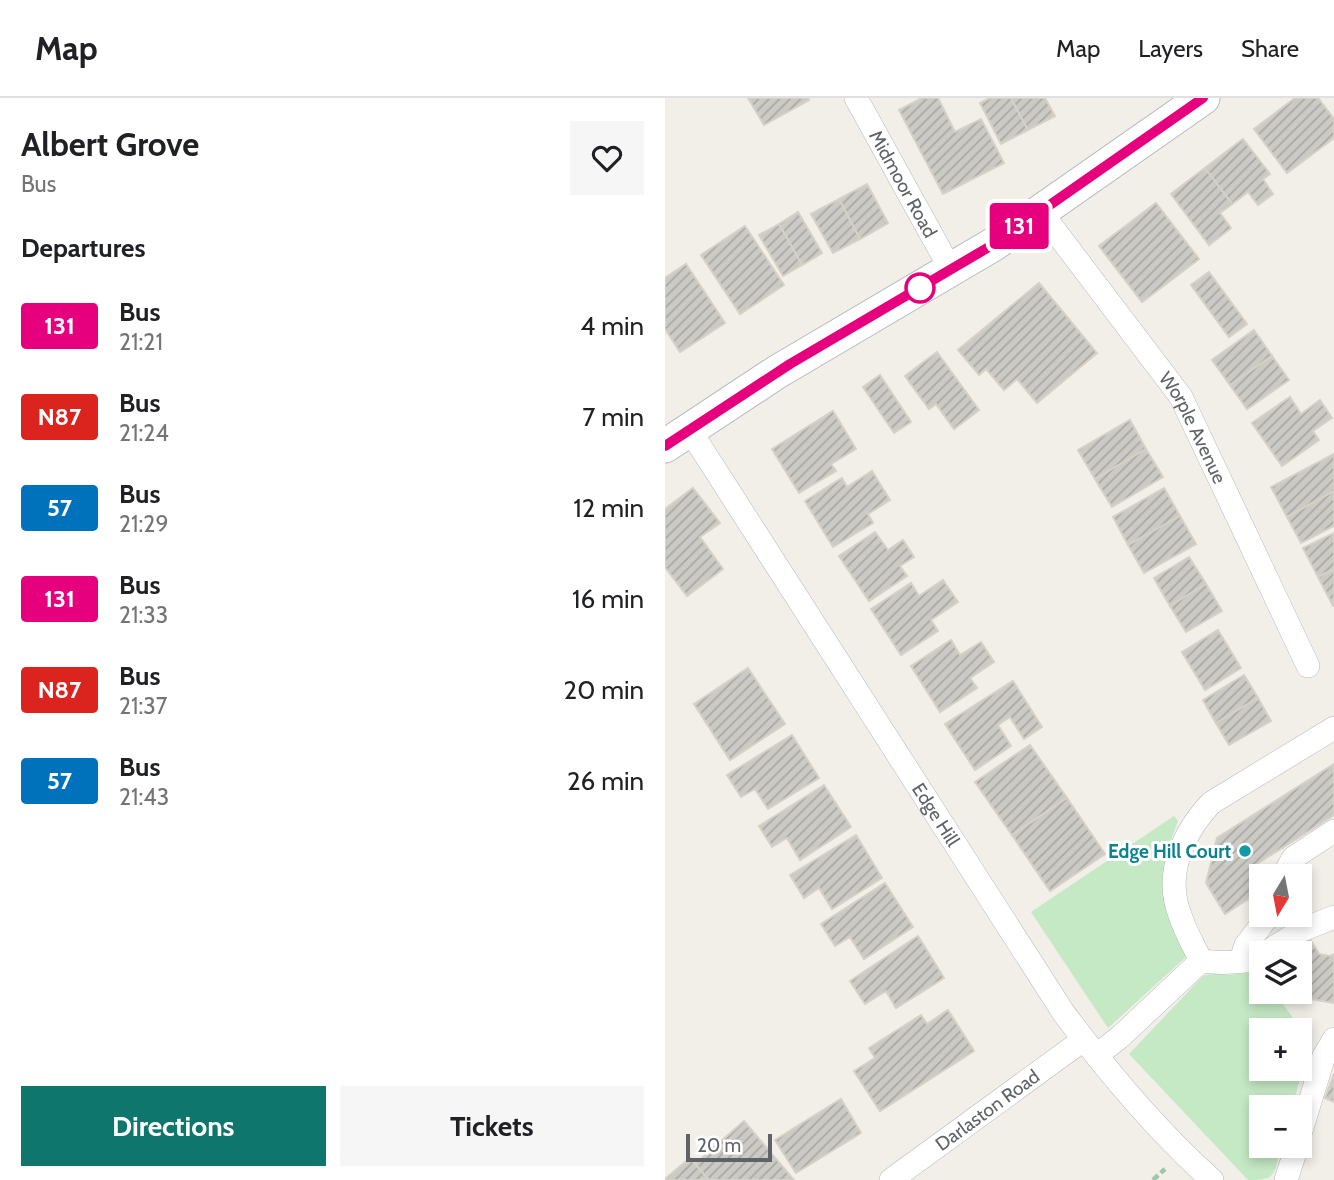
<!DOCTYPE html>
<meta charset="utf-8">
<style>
body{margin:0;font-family:Cabin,sans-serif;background:#f6f6f6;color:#202124;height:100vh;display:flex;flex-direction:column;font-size:26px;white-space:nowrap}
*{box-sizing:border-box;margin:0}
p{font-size:23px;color:#757577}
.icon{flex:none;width:38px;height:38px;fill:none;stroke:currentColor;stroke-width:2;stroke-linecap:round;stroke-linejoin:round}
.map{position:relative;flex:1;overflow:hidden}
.sheet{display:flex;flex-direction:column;background:#fff;width:665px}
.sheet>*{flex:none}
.badge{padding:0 14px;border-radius:5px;font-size:24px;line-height:46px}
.needle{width:46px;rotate:190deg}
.controls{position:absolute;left:584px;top:766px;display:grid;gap:14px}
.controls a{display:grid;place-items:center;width:63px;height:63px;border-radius:0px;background:#fff;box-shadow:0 4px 10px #0003;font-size:35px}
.scale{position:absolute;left:21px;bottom:18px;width:86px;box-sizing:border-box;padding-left:7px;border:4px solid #5f6368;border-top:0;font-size:19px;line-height:24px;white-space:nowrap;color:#5f6368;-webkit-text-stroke:5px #fff;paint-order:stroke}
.map>.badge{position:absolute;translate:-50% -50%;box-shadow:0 0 0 4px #fff}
h2{padding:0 21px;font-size:26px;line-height:63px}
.round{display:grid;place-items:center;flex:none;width:74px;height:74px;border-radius:0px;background:#f6f6f6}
.overview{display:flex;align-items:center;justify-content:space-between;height:119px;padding:0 21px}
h1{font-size:33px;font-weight:700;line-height:52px}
.primary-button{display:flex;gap:14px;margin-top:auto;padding:14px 21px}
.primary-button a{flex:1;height:80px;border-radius:0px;background:#0f766e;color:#fff;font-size:28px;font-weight:700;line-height:80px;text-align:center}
.primary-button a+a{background:#f6f6f6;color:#202124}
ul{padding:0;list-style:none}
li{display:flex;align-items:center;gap:21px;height:91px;padding:0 21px}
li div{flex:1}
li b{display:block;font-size:26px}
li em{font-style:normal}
li .badge{min-width:77px;font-weight:700;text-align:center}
header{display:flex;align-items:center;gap:42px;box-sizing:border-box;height:98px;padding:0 35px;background:#fff;border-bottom:2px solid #e0e0e0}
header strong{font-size:33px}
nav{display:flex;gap:38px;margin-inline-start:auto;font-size:24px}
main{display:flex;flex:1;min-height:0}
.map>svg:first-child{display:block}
.garden{fill:#c5e8c5;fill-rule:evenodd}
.building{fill:url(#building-hatch);stroke:#d6d1c6;stroke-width:2}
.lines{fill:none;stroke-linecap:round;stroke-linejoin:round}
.minor-casing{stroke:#b5b8bc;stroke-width:24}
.secondary-casing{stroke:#b6babf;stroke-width:35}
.path{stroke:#9cc7a9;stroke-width:4.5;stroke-dasharray:7 3.5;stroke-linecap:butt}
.minor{stroke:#fff;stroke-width:23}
.secondary{stroke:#fff;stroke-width:33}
.line-casing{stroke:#fff;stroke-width:16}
.line{stroke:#e6007e;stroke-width:10}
.stop-dot{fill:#fff;stroke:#e6007e;stroke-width:3.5}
.culture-dot{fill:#0f9aa8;stroke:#fff;stroke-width:2.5}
.labels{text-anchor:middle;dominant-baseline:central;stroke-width:6;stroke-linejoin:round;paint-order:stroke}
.street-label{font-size:19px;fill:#5f6368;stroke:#fff}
.culture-label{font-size:19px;font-weight:bold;fill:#0d838f;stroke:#fff;text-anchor:end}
</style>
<header>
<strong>Map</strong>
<nav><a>Map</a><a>Layers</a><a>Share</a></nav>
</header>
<main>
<section class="sheet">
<div class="overview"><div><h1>Albert Grove</h1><p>Bus</p></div><a class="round"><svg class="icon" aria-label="heart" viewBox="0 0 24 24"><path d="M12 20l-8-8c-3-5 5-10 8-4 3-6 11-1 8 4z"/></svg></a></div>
<h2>Departures</h2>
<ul>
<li><span class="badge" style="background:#e6007e;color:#fff">131</span><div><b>Bus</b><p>21:21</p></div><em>4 min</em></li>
<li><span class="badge" style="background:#dc241f;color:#fff">N87</span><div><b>Bus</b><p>21:24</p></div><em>7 min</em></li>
<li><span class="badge" style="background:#0072bc;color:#fff">57</span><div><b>Bus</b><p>21:29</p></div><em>12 min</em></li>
<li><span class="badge" style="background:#e6007e;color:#fff">131</span><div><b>Bus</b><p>21:33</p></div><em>16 min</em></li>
<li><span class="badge" style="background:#dc241f;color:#fff">N87</span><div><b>Bus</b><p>21:37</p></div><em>20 min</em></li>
<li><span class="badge" style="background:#0072bc;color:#fff">57</span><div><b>Bus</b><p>21:43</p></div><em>26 min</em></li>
</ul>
<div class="primary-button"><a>Directions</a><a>Tickets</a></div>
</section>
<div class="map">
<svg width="669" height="1082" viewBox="0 0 669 1082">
<defs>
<pattern id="building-hatch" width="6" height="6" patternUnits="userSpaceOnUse" patternTransform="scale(1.75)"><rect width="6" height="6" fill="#cccac5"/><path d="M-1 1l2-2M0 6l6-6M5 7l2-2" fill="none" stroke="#a9a8a4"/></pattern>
</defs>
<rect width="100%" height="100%" fill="#f1efe8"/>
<g class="garden">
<path d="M509,718L513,723C490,780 498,804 523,857L443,930L366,814Z"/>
<path d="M593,872L597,877V894H609L645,943L627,1010H597V1048H616C608,1076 614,1082 583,1082L464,956L538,878L549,875L564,877ZM597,933H635V971H597Z"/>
</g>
<g class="building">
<polygon points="83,0 143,0 144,2 99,27"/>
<polygon points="257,0 273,0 290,34 316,21 339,65 278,96 234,12"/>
<polygon points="325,0 346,0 363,32 336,46 315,5"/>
<polygon points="346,0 380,0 390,18 363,32"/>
<polygon points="630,0 653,0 669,21 669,40 622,75 589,31"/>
<polygon points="578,41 605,76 598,81 608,96 593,107 583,94 567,106 540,70"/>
<polygon points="540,70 567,106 555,115 566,130 544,147 506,96"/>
<polygon points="202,86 223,125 195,141 174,101"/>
<polygon points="174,101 195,141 168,155 146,116"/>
<polygon points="491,105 534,161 477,204 434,148"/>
<polygon points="133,114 157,155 137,167 114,126"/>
<polygon points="114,126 137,167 118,178 94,137"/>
<polygon points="80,128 119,187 75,216 36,157"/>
<polygon points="21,166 60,225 15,254 0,231 0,180"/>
<polygon points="544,174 582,226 564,239 526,187"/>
<polygon points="374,185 432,255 372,305 352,281 339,292 321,271 314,277 293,252"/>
<polygon points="589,232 607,258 565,287 547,262"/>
<polygon points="272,254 314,312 289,331 271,306 264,311 240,278"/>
<polygon points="607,258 624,282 582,311 565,287"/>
<polygon points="215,277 246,324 229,335 198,289"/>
<polygon points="625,299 636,316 655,302 667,320 648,333 654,342 617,368 587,325"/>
<polygon points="168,313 191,351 166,366 171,373 134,395 107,351"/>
<polygon points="465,322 481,351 430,381 413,352"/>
<polygon points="481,351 498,379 447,409 430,381"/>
<polygon points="669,356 669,393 622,419 606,389"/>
<polygon points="207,373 225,402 203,416 208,425 168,449 140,403 177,380 182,389"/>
<polygon points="28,390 55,425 35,439 58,471 22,498 0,469 0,411"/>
<polygon points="499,390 515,418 463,447 448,419"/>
<polygon points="669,393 669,428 636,445 622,419"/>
<polygon points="515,418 531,446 479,475 463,447"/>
<polygon points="210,434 223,452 238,442 249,459 235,468 242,478 204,503 174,458"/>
<polygon points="669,435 669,471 653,479 638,450"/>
<polygon points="524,459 541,486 505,508 489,480"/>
<polygon points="669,471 669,508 668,508 653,479"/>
<polygon points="278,482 293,504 266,522 273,533 236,557 206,511 246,485 254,498"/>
<polygon points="541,486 557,513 521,534 505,508"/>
<polygon points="553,532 576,570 540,592 517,554"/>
<polygon points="286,542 295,557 316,544 329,564 305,580 312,590 275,614 246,568"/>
<polygon points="83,570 120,626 65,662 29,606"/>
<polygon points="579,577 593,600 551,625 538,602"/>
<polygon points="348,583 377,629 359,641 345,619 333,627 346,648 310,672 280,626"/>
<polygon points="593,600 606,623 564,647 551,625"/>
<polygon points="127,637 154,680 103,711 90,691 76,699 62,677"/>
<polygon points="365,647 402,700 347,737 310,684"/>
<polygon points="669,666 669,717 590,767 588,776 597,792 560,816 541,785 552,740"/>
<polygon points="159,687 186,729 135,762 122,740 107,749 94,728"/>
<polygon points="402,700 440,756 385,793 347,737"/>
<polygon points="191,737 217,780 167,811 154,790 139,800 125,777"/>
<polygon points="220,785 248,829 199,861 185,839 170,848 156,826"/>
<polygon points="253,838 279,880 231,910 221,893 200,906 185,883"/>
<polygon points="645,841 654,856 665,858 669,856 669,905 628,898 626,894 635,894 635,856 622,856"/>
<polygon points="283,912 309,953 215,1013 189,973 210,960 204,950 256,917 262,926"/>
<polygon points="669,976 669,1004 660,1000"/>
<polygon points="176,1001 196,1035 131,1075 110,1042"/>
<polygon points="79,1023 129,1082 44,1082 30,1066"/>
<polygon points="25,1060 44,1082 0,1082 0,1081"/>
</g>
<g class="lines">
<defs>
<g id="minor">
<path id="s1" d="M191,0L286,172"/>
<path id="s2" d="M375,113L516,299L643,568"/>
<path id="s3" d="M24,331L398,914C442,973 492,1033 547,1082"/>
<polyline points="618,779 628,760 669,733"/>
<polyline points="599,856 637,832 669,819"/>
<polyline points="576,861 581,847 604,817"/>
<path d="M536,863C529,848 520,833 515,817C499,776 518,735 546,705L669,630"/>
<path d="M432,957L455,939L536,863C552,865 583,866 597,857"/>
<polyline points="635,1036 659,958 669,941"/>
<path id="s4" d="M226,1082L418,942"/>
<polyline points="621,1082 632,1048"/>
</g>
<polyline id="secondary" points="0,348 112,274 329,146 538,0"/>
</defs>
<use href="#minor" class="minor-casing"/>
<use href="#secondary" class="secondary-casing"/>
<polyline class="path" points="488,1082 500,1071"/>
<use href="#minor" class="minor"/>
<use href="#secondary" class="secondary"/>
</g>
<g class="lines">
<defs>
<polyline id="line" points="0,348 125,266 329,146 538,0"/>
</defs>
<use href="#line" class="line-casing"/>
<use href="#line" class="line"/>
</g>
<circle class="stop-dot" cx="255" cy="190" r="14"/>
<circle class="culture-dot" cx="580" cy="753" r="7"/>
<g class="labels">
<g class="street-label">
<text stroke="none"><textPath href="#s1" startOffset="98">Midmoor Road</textPath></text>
<text stroke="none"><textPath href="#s2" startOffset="266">Worple Avenue</textPath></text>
<text stroke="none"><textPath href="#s3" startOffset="458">Edge Hill</textPath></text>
<text stroke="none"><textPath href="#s4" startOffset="119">Darlaston Road</textPath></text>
</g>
<g class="culture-label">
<text x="566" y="753">Edge Hill Court</text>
</g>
</g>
</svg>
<div class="controls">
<a><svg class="needle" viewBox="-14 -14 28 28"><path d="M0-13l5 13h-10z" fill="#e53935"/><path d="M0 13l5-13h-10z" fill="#757577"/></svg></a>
<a><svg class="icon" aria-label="layers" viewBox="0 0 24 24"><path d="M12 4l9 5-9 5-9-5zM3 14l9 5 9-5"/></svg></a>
<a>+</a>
<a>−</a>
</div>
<div class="scale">20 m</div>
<b class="badge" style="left:354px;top:128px;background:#e6007e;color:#fff">131</b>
</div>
</main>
